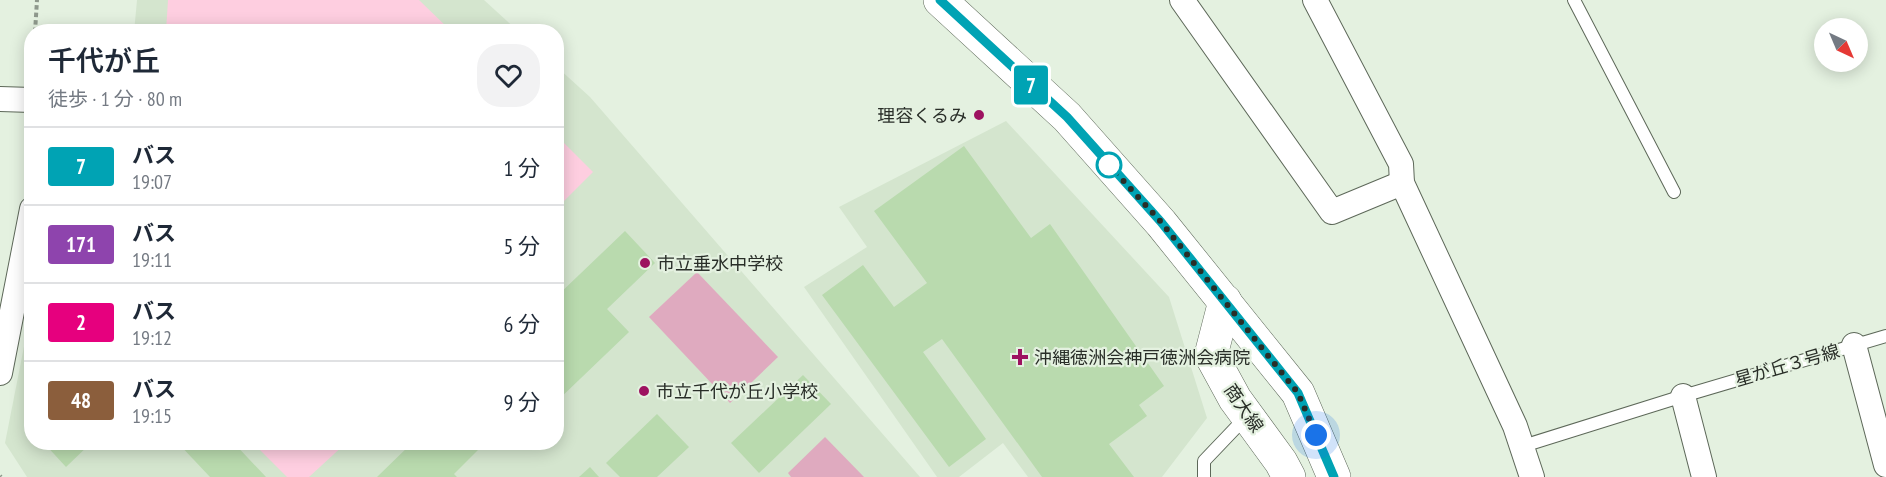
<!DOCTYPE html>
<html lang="ja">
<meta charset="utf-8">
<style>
body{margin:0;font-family:"PT Sans Narrow","Noto Sans JP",sans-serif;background:#f2f2f3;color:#1f2937;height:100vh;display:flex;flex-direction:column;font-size:22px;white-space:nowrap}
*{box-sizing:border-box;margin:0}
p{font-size:20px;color:#747a83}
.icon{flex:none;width:33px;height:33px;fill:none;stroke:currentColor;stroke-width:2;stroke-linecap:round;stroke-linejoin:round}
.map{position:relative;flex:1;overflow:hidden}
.side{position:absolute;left:24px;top:24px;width:540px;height:426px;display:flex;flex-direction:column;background:#fff;border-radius:24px;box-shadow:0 3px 15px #0003}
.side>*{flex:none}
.badge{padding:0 12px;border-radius:4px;font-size:21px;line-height:39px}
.needle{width:39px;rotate:136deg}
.fabs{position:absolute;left:1814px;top:18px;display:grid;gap:12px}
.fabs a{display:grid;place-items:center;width:54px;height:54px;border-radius:50%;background:#fff;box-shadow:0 3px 15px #0003;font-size:30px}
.you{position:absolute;width:30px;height:30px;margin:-15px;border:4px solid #fff;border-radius:50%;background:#1a73e8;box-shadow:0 0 0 9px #1a73e833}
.map>.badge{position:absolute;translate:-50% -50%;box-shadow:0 0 0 3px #fff}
.round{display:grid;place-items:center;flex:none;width:63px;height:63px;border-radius:24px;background:#f2f2f3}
.summary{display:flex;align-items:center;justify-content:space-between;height:102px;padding:0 24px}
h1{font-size:28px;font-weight:600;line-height:45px}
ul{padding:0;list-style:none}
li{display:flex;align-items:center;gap:18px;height:78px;padding:0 24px;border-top:2px solid #e0e1e3}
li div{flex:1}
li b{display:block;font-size:22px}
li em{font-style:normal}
li .badge{min-width:66px;font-weight:700;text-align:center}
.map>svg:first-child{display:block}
.built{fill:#d4e5ce}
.green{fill:#fecee0}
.water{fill:#dfaabf}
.building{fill:#b9daae}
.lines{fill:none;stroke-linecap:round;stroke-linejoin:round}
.lane-casing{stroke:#5d6859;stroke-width:14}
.street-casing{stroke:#5d6859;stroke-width:26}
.secondary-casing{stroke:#5d6859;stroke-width:34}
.path{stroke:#8e988c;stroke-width:4;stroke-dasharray:4.5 3;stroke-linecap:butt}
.lane{stroke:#fff;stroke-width:12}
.street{stroke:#fff;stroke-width:24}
.secondary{stroke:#fff;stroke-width:33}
.line-casing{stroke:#fff;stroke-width:14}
.line{stroke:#00a3b4;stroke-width:9}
.walk{stroke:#292e28;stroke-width:6;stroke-dasharray:0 10.8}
.poi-dot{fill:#9d1260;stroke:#e4f1e0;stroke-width:2}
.stop-dot{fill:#fff;stroke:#00a3b4;stroke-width:3}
.labels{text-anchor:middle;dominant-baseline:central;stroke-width:4.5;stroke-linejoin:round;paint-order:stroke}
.poi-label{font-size:18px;fill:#292e28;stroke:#e4f1e0;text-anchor:start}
.street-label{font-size:18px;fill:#292e28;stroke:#e4f1e0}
</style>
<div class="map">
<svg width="1886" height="477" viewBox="0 0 1886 477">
<rect width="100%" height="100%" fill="#e4f1e0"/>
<g class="built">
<polygon points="137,0 484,0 518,31 134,32"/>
<polygon points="557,67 590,97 920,477 27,477 5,443 31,311 32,442 556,442"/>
<polygon points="1006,121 1169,297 1207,418 1162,477 1028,477 1003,443 959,477 937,477 804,287 867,247 839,207"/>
</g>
<g class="green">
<polygon points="168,0 419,0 451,31 166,31"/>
<polygon points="557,136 593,172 557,208"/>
<polygon points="253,443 346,443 309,477 287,477"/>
</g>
<g class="water">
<polygon points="697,272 778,357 730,403 649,317"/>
<polygon points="825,437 864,477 791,477 788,473"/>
</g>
<g class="building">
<polygon points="964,146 1031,238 1050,224 1164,386 1139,405 1147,416 1109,444 1134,477 1042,477 942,339 923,352 986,439 949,467 822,295 863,265 894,307 927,283 874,211"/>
<polygon points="625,231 655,263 607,309 629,332 556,402 556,297"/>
<polygon points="803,375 831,404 759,473 731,443"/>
<polygon points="657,414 689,447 657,477 620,477 606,463"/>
<polygon points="43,442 92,442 66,467"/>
<polygon points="177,442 233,442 266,477 210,477"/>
<polygon points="413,442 486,442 454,474 457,477 377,477"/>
<polygon points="590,467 599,477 579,477"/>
</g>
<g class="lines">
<defs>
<g id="lane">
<polyline points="1574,0 1674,192"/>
<polyline points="1523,446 1683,396 1886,336"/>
<polyline points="1204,477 1204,461 1246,417"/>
</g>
<g id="street">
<polyline points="1182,0 1332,212 1402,183"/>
<polyline points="1315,0 1401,164 1402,183 1515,426 1532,477"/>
<polyline points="0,99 32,100"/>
<polyline points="1854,345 1886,465"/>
<polyline points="0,373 32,209"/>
<polyline points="1683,396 1704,477"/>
</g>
<g id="secondary">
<polyline points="940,0 1067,117 1161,223 1298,393 1334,477"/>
<polyline points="1225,301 1211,355 1235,399 1281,462 1289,477"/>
</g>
</defs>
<use href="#lane" class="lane-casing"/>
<use href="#street" class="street-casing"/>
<use href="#secondary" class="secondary-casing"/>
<g class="path">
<polyline points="35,32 37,0"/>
<polyline points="0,476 1,477"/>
</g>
<use href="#lane" class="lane"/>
<use href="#street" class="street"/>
<use href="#secondary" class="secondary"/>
</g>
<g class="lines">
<defs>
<polyline id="line" points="940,0 1067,117 1161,222 1298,393 1334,477"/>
</defs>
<use href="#line" class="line-casing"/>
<use href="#line" class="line"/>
<polyline class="walk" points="1109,165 1161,222 1298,393 1316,435"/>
</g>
<g class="poi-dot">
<circle cx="979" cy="115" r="6"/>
<circle cx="645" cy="263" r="6"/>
<path d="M1017 348h6v6h6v6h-6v6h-6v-6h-6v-6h6z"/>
<circle cx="644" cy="391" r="6"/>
</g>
<circle class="stop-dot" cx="1109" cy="165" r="12"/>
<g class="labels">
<g class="poi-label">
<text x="967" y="115" text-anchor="end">理容くるみ</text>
<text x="657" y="263">市立垂水中学校</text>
<text x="1034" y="357">沖縄徳洲会神戸徳洲会病院</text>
<text x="656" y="391">市立千代が丘小学校</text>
</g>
<g class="street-label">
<text transform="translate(1787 365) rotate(-16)">星が丘３号線</text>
<text transform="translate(1244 408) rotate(56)">商大線</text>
</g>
</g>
</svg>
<div class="fabs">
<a><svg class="needle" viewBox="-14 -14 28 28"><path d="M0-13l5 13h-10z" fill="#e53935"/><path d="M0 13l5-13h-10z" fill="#747a83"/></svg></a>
</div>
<div class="you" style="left:1316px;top:435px"></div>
<b class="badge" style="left:1031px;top:85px;background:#00a3b4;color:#fff">7</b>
<section class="side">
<div class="summary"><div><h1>千代が丘</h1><p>徒歩 · 1 分 · 80 m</p></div><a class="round"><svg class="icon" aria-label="heart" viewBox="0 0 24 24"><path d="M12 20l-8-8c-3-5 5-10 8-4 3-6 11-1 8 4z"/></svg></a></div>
<ul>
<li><span class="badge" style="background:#00a3b4;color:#fff">7</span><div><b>バス</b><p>19:07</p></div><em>1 分</em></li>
<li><span class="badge" style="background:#8e44ad;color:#fff">171</span><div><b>バス</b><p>19:11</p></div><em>5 分</em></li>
<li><span class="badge" style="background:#e6007e;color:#fff">2</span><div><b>バス</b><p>19:12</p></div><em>6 分</em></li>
<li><span class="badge" style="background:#8b5e3c;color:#fff">48</span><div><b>バス</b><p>19:15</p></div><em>9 分</em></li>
</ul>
</section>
</div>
